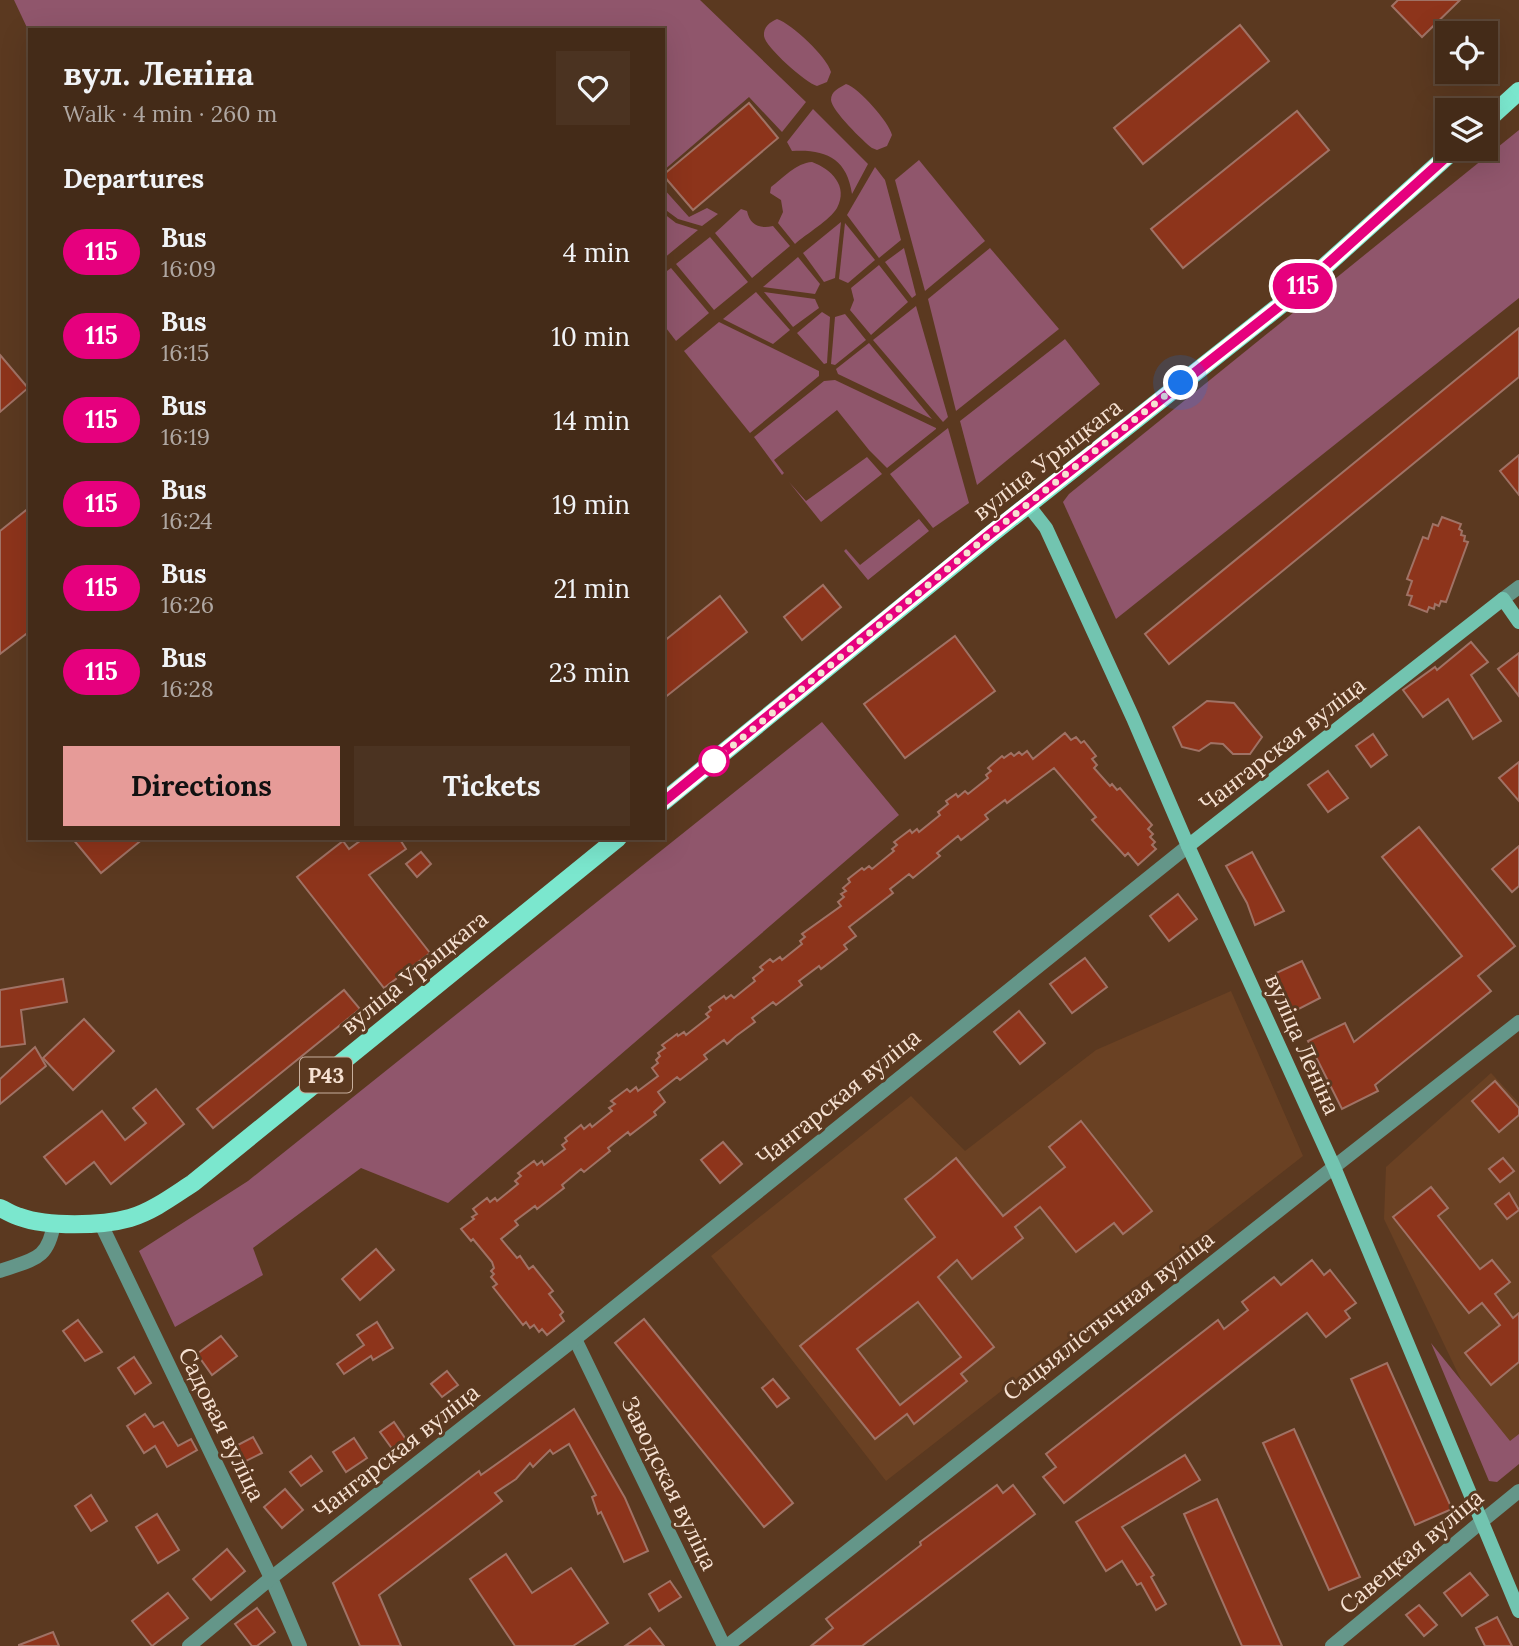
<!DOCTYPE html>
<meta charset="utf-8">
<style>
body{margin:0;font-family:Lora,serif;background:#4b3321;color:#f1f3f6;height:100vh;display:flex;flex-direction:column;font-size:26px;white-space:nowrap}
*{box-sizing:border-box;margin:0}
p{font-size:23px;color:#afa7a2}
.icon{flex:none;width:38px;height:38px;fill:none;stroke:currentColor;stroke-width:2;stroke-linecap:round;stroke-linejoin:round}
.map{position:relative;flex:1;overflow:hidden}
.drawer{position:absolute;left:28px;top:28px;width:637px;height:812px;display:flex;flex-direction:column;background:#442b18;border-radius:0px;box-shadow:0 7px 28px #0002,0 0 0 2px #5c4737}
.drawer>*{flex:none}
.badge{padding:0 14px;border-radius:23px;font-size:24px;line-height:46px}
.controls{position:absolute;left:1435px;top:21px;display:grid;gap:14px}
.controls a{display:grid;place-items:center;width:63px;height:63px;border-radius:0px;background:#442b18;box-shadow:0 7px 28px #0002,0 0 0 2px #5c4737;font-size:35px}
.you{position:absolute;width:35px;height:35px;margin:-18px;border:5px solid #fff;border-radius:50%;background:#1a73e8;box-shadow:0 0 0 10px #1a73e833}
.map>.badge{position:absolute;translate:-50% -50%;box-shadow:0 0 0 4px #fff}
h2{padding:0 35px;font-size:26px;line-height:63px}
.round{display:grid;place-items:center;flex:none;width:74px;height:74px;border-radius:0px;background:#4b3321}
.overview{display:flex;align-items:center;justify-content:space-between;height:119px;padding:0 35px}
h1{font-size:33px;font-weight:700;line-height:52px}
.button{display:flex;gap:14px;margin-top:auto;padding:14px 35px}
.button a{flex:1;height:80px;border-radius:0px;background:#e69b98;color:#111;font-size:28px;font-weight:700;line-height:80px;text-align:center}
.button a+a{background:#4b3321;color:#f1f3f6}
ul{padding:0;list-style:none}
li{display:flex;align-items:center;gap:21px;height:84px;padding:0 35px}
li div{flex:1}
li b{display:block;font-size:26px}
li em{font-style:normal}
li .badge{min-width:77px;font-weight:700;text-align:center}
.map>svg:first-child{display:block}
.built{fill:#6a4123}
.green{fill:#90566c}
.building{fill:#8d341b;stroke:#a07265;stroke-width:2;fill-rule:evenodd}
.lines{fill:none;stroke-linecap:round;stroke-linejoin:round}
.minor{stroke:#649689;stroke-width:14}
.tertiary{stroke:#649689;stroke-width:14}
.secondary{stroke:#72c4b0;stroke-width:14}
.primary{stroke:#7be7ce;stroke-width:18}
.line-casing{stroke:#fff;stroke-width:16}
.line{stroke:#e6007e;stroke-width:10}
.walk{stroke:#f6e1d2;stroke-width:7;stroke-dasharray:0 12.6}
.stop-dot{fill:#fff;stroke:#e6007e;stroke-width:3.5}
.labels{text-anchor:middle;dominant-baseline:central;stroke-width:6;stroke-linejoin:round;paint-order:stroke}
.shield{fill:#5b3920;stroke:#c8af9d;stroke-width:2}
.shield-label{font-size:21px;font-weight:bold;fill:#f6e1d2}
.street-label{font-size:23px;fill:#f6e1d2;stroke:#5b3920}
</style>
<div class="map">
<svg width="1519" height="1646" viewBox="0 0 1519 1646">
<rect width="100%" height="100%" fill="#5b3920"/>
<g class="built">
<polygon points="1231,991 1303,1156 886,1481 711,1256 911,1096 965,1151 1096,1050"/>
<polygon points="1491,1073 1519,1103 1519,1450 1501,1463 1384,1219 1386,1167"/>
</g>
<g class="green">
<polygon points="14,0 700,0 806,102 782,132 749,97 663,171 663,30 30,30 30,34"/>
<path d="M777,19C792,24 827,57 831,72L827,82L817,86C806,83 765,47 764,36C763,27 770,22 777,19Z"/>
<path d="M846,84C859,88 889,122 892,135L887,146L877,150L872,148C863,141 832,111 831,100C831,91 839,88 846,84Z"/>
<path d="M813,109L868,164L852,194C847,158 825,149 792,151L787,142Z"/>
<polygon points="1519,130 1519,298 1116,619 1063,502 1069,494"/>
<polygon points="919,160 985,241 925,291 895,180"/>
<path d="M812,162C831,169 849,186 837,208C830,220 806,234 795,244L778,223L783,212L781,200L770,193L771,187C783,178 796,163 812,162Z"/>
<polygon points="875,167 885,180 901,240 879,258 847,215"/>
<polygon points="663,188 689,217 707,208 718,214 702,226 678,219 663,208"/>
<path d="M741,209L747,211C750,225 759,229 773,226L790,246L752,278L715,233Z"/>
<polygon points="663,213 676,223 698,230 663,259"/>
<polygon points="841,222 835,278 824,282 803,253"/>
<polygon points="845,223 875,260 848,283 839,279"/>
<polygon points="710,237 748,282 714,310 676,264"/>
<polygon points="904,248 916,295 912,298 885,262"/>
<polygon points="990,248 1059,329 956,411 928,299"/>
<polygon points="798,257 820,284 815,294 763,287"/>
<polygon points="879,265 908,302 871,335 850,310 854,300 851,288"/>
<polygon points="671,268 709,313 676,341 663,324 663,274"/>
<polygon points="756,292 790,330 773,344 723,319"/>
<polygon points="764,292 815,299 819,308 793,327"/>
<polygon points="916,306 948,417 943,422 873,340"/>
<polygon points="822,312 830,317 827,363 824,364 797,333"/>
<polygon points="845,314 866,340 835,365 831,364 835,317"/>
<polygon points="719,322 819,371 819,376 750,433 684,351"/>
<polygon points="1065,339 1100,384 977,485 960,421"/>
<polygon points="869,343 932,419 838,374 836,369"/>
<polygon points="835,380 936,428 936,429 887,468 869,450 837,410 774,460 784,473 782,475 754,437 824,381"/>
<polygon points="948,428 969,503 933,528 890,474"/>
<polygon points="867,457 882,474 821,522 789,482 806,501"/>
<polygon points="919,519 929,531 868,580 844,551 846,549 860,565"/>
<polygon points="822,722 899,815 448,1203 361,1168 253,1248 263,1275 175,1327 139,1251 248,1181"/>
<polygon points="1431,1343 1510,1441 1519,1434 1519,1464 1497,1482 1489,1481"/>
</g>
<g class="building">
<polygon points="1398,0 1460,0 1422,37 1392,6"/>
<polygon points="1240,25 1269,61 1143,164 1114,128"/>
<polygon points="749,103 778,138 693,210 663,175"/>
<polygon points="1297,111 1329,150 1183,268 1151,229"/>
<polygon points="1519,328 1519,377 1169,664 1145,634"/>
<polygon points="0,355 28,388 0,412"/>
<polygon points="1519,455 1519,495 1500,471"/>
<polygon points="30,507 30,631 0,654 0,531"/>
<polygon points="1442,517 1461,524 1459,529 1462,531 1461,535 1465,536 1464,541 1468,542 1446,602 1441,601 1439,606 1435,604 1434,609 1429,607 1427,612 1409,605 1412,596 1407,595 1412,581 1407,579 1423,537 1428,539 1433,524 1438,526"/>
<polygon points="823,585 841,607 802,640 784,617"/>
<polygon points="720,596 747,632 663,699 663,642"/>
<polygon points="955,636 995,691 905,758 864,704"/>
<polygon points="1471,642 1488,662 1471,675 1501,721 1473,739 1448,699 1423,717 1403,690 1435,667 1437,670"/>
<polygon points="1519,653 1519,696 1498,669"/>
<polygon points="1207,701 1234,703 1262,737 1250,754 1233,754 1223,744 1211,743 1199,751 1182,747 1173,727"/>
<polygon points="1065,733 1071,740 1076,737 1081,743 1084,741 1096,756 1092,759 1097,765 1094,768 1110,786 1112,784 1117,790 1120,788 1152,825 1148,829 1153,834 1150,837 1155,842 1152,845 1156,849 1138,865 1128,853 1125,856 1092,820 1096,817 1054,768 1007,803 1005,800 985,815 988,819 961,840 958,836 937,853 940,856 913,878 909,874 890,889 893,893 849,927 856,936 844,945 847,949 821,969 819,966 799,981 802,985 776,1005 773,1002 752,1018 755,1022 736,1036 727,1044 724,1040 704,1055 707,1059 680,1080 677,1077 658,1092 665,1102 654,1112 656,1115 630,1135 628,1132 608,1148 610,1151 584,1172 581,1169 562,1185 564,1188 537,1209 535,1206 515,1221 518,1225 501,1239 517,1258 520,1256 529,1269 533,1266 553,1291 549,1294 563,1312 560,1315 564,1321 547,1335 542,1329 539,1332 534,1325 530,1328 526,1322 523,1325 493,1287 497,1284 491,1277 494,1274 491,1271 494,1268 492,1262 473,1239 471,1241 461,1229 474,1219 472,1217 477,1214 473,1209 487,1198 490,1202 495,1198 497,1201 518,1184 515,1181 521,1176 518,1173 534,1161 537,1165 542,1161 544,1165 565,1149 562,1145 567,1141 565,1138 581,1125 584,1129 590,1124 592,1127 612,1111 609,1108 615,1104 611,1101 627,1089 630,1092 636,1087 638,1091 658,1076 652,1068 658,1063 656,1060 660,1056 658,1053 665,1048 662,1045 677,1034 678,1036 684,1032 686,1035 709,1017 706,1014 711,1010 709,1007 724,996 726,999 731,995 734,998 745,989 755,981 753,978 763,970 760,967 770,959 773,962 780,957 782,960 802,944 800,941 805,937 802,934 841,906 838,902 844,897 841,894 846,891 843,888 850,882 848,879 862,868 864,870 869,866 872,869 894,851 892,849 897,845 894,842 910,830 912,833 917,829 919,832 940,815 938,812 948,804 946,801 956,794 958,797 965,791 968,794 988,778 986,775 991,771 988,768 1002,756 1004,758 1011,753 1014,756 1019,752 1022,755 1027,751 1033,759"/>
<polygon points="1373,734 1387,755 1371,767 1356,746"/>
<polygon points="1519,762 1519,801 1499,778"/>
<polygon points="1328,771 1348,798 1328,812 1308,785"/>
<polygon points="1419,827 1515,946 1478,976 1491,991 1375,1085 1378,1091 1342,1109 1308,1041 1345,1023 1354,1042 1462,956 1382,857"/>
<polygon points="72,838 144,838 101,873"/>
<polygon points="364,838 399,838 406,849 369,875 430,953 384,988 297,877 343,841 349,849"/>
<polygon points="1519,846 1519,886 1512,892 1492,869"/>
<polygon points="421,852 431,864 417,877 406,864"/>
<polygon points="1252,852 1284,911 1255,925 1247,903 1226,866"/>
<polygon points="1178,894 1197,919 1169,941 1150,916"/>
<polygon points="1085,958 1107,987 1072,1013 1050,984"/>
<polygon points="1302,961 1320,998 1291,1013 1272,975"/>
<polygon points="63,979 67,1002 21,1010 25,1044 0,1047 0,990"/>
<polygon points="344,990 360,1009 213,1128 197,1109"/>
<polygon points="1019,1011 1045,1043 1020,1064 994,1032"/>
<polygon points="84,1019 114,1051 73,1090 43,1058"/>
<polygon points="35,1047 46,1066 0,1104 0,1079"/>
<polygon points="1495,1081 1519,1108 1519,1115 1499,1132 1472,1101"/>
<polygon points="156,1089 184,1124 111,1184 94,1162 66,1184 44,1157 102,1111 125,1140 146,1123 133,1108"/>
<path d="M1081,1121L1152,1211L1123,1234L1114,1223L1076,1252L1040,1207L1015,1227L1023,1238L972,1279L957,1260L938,1277L994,1347L961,1374L967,1381L914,1424L907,1414L875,1439L800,1346L935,1237L905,1199L932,1178L956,1158L1003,1216L1065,1167L1049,1147ZM918,1302L961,1357L900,1405L857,1349Z"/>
<polygon points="723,1142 742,1164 720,1183 701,1160"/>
<polygon points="1503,1158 1514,1171 1500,1182 1489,1169"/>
<polygon points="1431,1187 1448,1208 1438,1216 1480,1269 1492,1260 1510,1282 1495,1294 1513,1318 1519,1313 1519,1362 1491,1385 1465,1353 1500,1325 1482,1303 1469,1313 1393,1217"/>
<polygon points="1509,1193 1519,1210 1507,1219 1495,1204"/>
<polygon points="376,1249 394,1270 360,1300 342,1279"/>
<polygon points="1312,1260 1324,1275 1330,1270 1356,1303 1345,1311 1350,1318 1326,1337 1307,1313 1064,1503 1043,1477 1056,1467 1046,1454 1218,1320 1224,1329 1248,1310 1242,1302 1274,1277 1281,1285"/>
<polygon points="644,1319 793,1503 764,1527 615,1343"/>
<polygon points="78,1320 102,1352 85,1361 63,1331"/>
<polygon points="377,1322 393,1348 373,1360 371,1356 344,1374 337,1364 364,1345 357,1335"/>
<polygon points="221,1336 237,1356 212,1375 197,1354"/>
<polygon points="134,1357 151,1383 135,1394 118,1368"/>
<polygon points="1387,1363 1452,1509 1415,1525 1351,1379"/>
<polygon points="447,1371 458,1385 442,1397 431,1384"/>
<polygon points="773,1379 789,1398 777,1407 762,1388"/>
<polygon points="574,1409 625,1498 648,1551 624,1562 601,1512 598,1514 592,1497 596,1495 569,1444 553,1454 550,1450 533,1467 530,1463 516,1479 495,1493 502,1501 379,1595 401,1646 360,1646 333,1583 479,1471 481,1475"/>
<polygon points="145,1414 154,1427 163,1422 178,1446 191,1439 197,1450 167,1467 155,1446 144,1453 127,1426"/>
<polygon points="394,1422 407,1441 393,1450 380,1432"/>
<polygon points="1294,1429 1360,1577 1329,1590 1263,1443"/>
<polygon points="253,1437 262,1453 242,1463 234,1447"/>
<polygon points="354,1438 367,1458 346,1472 333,1452"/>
<polygon points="1185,1455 1200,1480 1122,1527 1154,1575 1151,1577 1166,1604 1156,1610 1141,1583 1137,1585 1122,1561 1106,1571 1076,1522"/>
<polygon points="311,1456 322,1471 301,1486 290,1472"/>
<polygon points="997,1485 1003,1493 1013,1485 1035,1514 862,1646 811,1646 833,1628 826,1619 921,1545 920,1542"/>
<polygon points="285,1489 303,1510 282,1528 264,1507"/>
<polygon points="91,1495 107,1521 91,1531 75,1506"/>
<polygon points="1217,1499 1282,1646 1242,1646 1184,1514"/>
<polygon points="157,1514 179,1550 158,1563 136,1527"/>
<polygon points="227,1549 245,1571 211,1600 193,1579"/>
<polygon points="506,1554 532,1593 571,1568 608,1623 573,1646 515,1646 470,1579"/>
<polygon points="1470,1573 1488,1595 1462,1616 1444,1593"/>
<polygon points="670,1581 681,1597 659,1611 649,1594"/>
<polygon points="168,1593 188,1618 152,1646 132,1621"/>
<polygon points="1419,1605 1437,1625 1424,1636 1406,1615"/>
<polygon points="257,1608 275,1632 257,1646 252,1646 235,1624"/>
<polygon points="1497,1617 1512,1646 1485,1646 1476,1628"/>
<polygon points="650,1628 664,1646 625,1646"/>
<polygon points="53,1632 59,1646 19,1646 19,1645"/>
</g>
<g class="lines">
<g class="minor">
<polyline points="100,1222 271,1578 300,1646"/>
<path d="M0,1271C33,1259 48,1261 54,1223"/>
<polyline points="575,1339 724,1646"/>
<polyline points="189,1646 271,1578 575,1339 1188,846"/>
<polyline points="727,1646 1334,1167"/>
<polyline points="1332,1646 1481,1522"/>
</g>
<g class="tertiary">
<polyline points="1503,599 1519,587"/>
<polyline points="1334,1167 1519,1022"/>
<polyline points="1481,1522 1519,1491"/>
</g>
<g class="secondary">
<polyline points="1028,505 1046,528 1133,718 1188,846 1334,1167 1519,1611"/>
<polyline points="1188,846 1503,599 1519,622"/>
</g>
<g class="primary">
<polyline points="1486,121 1519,91"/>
<polyline points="663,802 990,535 1292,296 1455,149"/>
<path d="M0,1208C7,1211 13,1215 20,1217C47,1227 102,1226 130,1218C153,1211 173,1196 193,1183L618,838"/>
</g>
</g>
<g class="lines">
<defs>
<polyline id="line" points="663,802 990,534 1292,296 1455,149"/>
</defs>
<use href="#line" class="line-casing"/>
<use href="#line" class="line"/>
<polyline class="walk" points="714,761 990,534 1181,383"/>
</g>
<circle class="stop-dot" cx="714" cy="761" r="14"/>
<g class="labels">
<rect class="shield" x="300" y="1057.5" width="52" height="35" rx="5"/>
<g class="shield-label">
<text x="326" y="1075">Р43</text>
</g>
<g class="street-label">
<text transform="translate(1047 459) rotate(-38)">вуліца Урыцкага</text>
<text transform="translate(1282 744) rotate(-38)">Чангарская вуліца</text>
<text transform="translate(414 972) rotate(-39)">вуліца Урыцкага</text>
<text transform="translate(1303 1044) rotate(66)">вуліца Леніна</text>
<text transform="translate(838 1097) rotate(-39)">Чангарская вуліца</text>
<text transform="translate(1108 1315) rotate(-38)">Сацыялістычная вуліца</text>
<text transform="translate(222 1424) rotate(64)">Садовая вуліца</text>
<text transform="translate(396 1451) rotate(-38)">Чангарская вуліца</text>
<text transform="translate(670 1483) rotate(64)">Заводская вуліца</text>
<text transform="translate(1411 1551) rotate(-40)">Савецкая вуліца</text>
</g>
</g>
</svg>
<div class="controls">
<a><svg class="icon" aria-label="locate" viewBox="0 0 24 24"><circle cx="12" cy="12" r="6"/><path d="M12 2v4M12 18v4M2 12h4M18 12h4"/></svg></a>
<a><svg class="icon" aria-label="layers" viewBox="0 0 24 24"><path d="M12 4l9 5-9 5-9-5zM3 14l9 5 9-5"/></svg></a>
</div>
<div class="you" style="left:1181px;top:383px"></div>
<b class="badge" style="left:1303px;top:286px;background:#e6007e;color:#fff">115</b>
<section class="drawer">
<div class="overview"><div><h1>вул. Леніна</h1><p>Walk · 4 min · 260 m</p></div><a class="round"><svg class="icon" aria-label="heart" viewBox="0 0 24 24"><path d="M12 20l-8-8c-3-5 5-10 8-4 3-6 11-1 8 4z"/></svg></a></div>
<h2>Departures</h2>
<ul>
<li><span class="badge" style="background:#e6007e;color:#fff">115</span><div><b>Bus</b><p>16:09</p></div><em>4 min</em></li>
<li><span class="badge" style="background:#e6007e;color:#fff">115</span><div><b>Bus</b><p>16:15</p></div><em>10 min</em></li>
<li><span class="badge" style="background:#e6007e;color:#fff">115</span><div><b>Bus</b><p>16:19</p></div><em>14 min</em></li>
<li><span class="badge" style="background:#e6007e;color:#fff">115</span><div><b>Bus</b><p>16:24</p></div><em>19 min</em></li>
<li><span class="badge" style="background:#e6007e;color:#fff">115</span><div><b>Bus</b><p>16:26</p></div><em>21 min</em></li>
<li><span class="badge" style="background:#e6007e;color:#fff">115</span><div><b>Bus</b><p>16:28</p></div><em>23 min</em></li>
</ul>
<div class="button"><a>Directions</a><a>Tickets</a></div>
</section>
</div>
